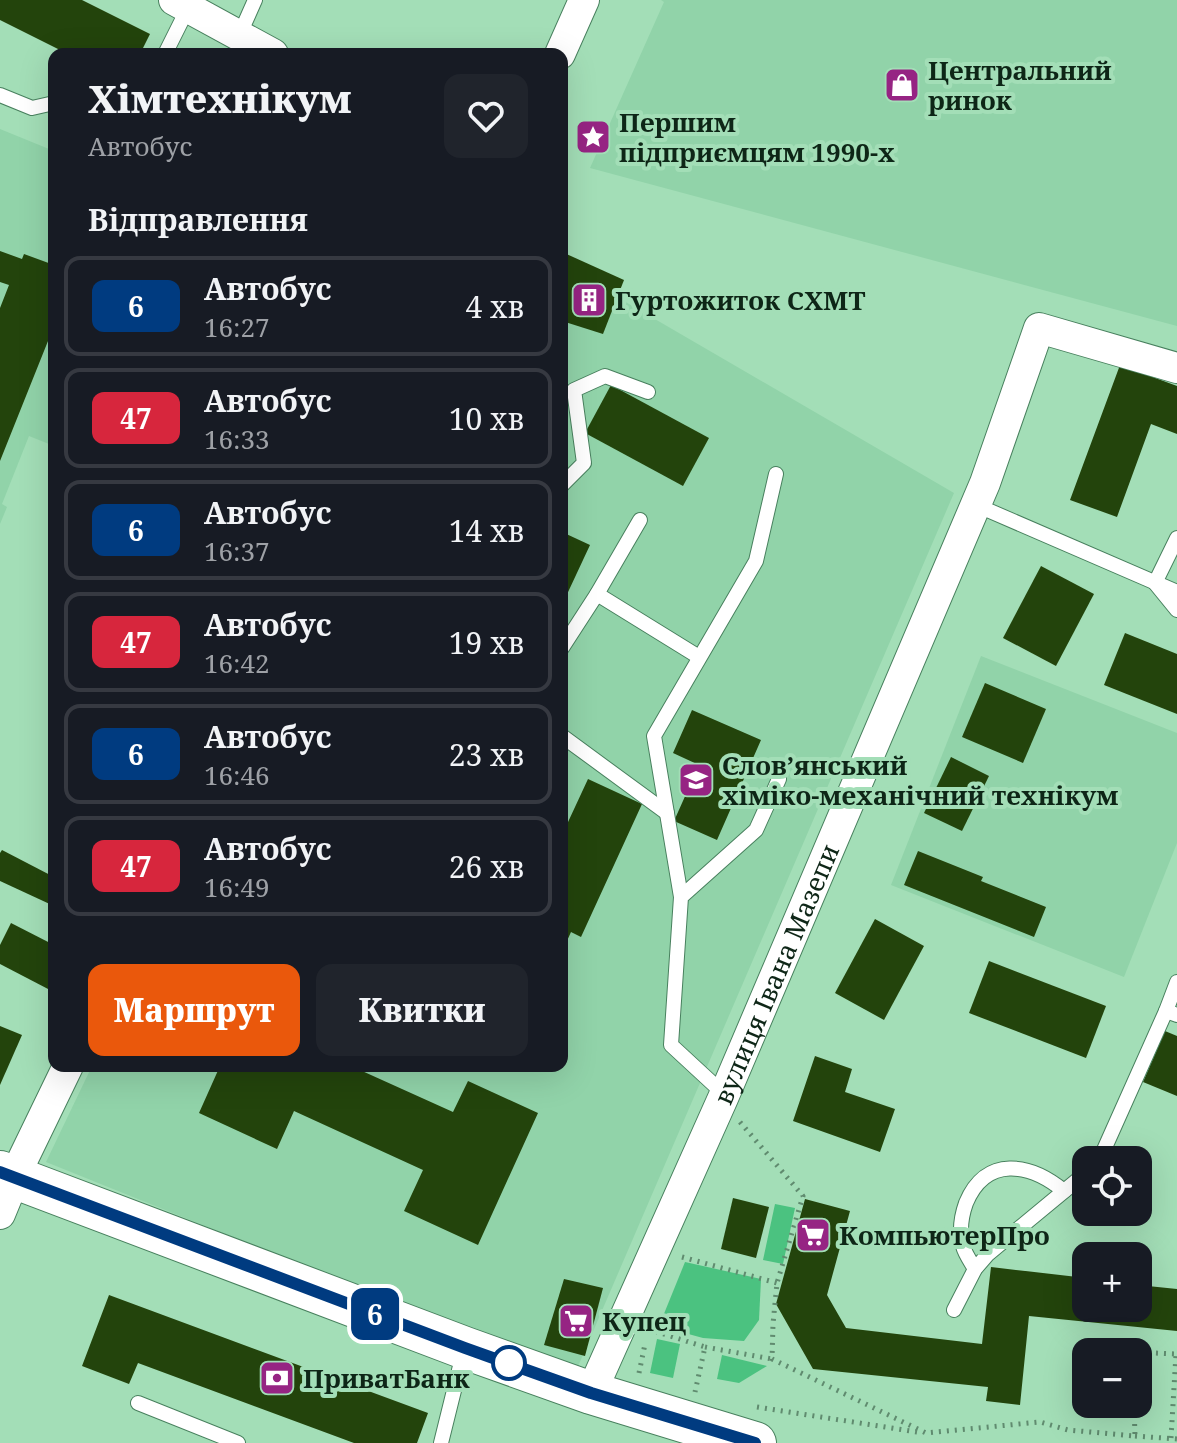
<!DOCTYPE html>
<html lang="uk">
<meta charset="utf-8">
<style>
body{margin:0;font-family:"Noto Serif",serif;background:#20242c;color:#f1f3f6;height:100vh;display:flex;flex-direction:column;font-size:30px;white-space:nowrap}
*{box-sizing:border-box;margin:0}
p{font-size:26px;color:#9ea1a6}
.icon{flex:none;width:44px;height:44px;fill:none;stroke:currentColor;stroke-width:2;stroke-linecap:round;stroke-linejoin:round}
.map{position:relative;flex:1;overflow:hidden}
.drawer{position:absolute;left:48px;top:48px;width:520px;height:1024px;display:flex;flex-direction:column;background:#171b24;border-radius:16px;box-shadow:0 8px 32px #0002}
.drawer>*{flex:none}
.badge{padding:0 16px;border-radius:12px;font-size:28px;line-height:52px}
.fabs{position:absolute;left:1072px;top:1146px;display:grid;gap:16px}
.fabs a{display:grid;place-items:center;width:80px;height:80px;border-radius:16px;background:#171b24;box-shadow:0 8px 32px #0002;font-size:40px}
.map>.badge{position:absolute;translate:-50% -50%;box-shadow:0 0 0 4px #fff}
h2{padding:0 40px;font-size:30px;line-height:72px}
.round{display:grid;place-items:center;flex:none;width:84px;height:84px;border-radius:16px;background:#20242c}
.overview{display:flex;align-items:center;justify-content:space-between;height:136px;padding:0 40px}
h1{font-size:38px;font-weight:800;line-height:60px}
.action{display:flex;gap:16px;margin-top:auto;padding:16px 40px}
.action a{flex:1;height:92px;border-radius:16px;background:#ea580c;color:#fff;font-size:32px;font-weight:800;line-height:92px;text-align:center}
.action a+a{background:#20242c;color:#f1f3f6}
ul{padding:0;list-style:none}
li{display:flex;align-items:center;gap:24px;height:100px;margin:0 16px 12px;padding:0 24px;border:4px solid #363941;border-radius:16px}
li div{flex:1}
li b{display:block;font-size:30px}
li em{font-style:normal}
li .badge{min-width:88px;font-weight:700;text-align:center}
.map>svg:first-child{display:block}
.built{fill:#91d3a9}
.green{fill:#4bc280}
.building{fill:#23440c}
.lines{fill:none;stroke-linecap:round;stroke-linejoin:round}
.lane-casing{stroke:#48805e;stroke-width:16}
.street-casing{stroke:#48805e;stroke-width:32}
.secondary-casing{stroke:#48805e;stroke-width:44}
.path{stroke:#608b6f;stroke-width:5;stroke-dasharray:2 6;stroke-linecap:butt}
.lane{stroke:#fff;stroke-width:14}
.street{stroke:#fff;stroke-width:30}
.secondary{stroke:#fff;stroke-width:42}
.line-casing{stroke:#fff;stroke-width:18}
.line{stroke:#003b80;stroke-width:12}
.stop-dot{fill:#fff;stroke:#003b80;stroke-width:4}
.labels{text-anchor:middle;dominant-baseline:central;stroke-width:8;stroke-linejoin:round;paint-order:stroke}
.poi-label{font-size:26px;font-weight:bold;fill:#0e2617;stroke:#a3deb7;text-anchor:start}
.street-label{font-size:26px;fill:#0e2617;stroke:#a3deb7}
</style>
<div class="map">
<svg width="1177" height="1443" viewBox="0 0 1177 1443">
<rect width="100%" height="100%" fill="#a3deb7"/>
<g class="built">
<polygon points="661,0 1177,0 1177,326 590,168 664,2"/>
<polygon points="0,129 49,149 54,140 54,446 29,436 2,504 7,507 0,524"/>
<polygon points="562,265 954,493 576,1371 469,1332 46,1162 92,1066 562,1066"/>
<polygon points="981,656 1177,733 1177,843 1124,977 891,885"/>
</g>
<g class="green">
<polygon points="775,1204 795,1208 783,1264 763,1260"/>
<polygon points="685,1262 761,1279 759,1320 744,1341 703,1338 659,1326"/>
<polygon points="657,1339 680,1344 673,1378 650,1373"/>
<polygon points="722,1355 767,1366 739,1383 717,1379"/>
</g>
<g class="building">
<polygon points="0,0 82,0 150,34 140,54 68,54 0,20"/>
<polygon points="0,251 22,259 24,254 54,265 54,326 0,461 0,308 9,285 0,282"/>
<polygon points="562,252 624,280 603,334 562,321"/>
<polygon points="1120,365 1177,386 1177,434 1151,424 1117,517 1070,500"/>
<polygon points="611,385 709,438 683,486 585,433"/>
<polygon points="562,532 590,545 562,605"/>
<polygon points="1041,566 1094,594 1056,666 1003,638"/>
<polygon points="1125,633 1177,654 1177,714 1104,685"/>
<polygon points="985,683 1046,709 1023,763 962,737"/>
<polygon points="692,710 761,740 717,840 674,821 699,765 673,753"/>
<polygon points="951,757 989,776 962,831 924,813"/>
<polygon points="588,779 642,804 581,937 571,932 562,952 562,835"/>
<polygon points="2,850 54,877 54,906 0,881 0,853"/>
<polygon points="918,851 983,877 981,881 1046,907 1034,937 904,885"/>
<polygon points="875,919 924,946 884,1020 835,993"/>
<polygon points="11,923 54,945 54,982 50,990 0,964 0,945"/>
<polygon points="989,961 1106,1006 1086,1058 969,1013"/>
<polygon points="0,1026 22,1035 0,1085"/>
<polygon points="1165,1031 1177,1036 1177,1096 1143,1082"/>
<polygon points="815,1056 852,1069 845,1092 895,1109 880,1152 793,1121"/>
<polygon points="220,1066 351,1066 453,1112 468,1081 538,1113 478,1245 404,1211 423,1170 294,1111 277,1149 199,1113"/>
<polygon points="733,1198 769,1207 756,1258 721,1249"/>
<polygon points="805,1199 850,1211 827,1295 846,1328 982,1344 991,1267 1086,1278 1086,1308 1138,1308 1138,1285 1177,1289 1177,1331 1029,1316 1020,1405 986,1401 988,1387 813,1369 776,1304"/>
<polygon points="564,1279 603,1288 585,1356 544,1345"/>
<polygon points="109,1295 428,1413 417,1443 354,1443 138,1363 129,1384 82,1366"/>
</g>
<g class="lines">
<defs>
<g id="lane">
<polyline points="239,36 255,0"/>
<polyline points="165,54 188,8"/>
<polyline points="0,95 32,108 54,103"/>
<polyline points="562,485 584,463 574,390 605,376 648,392"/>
<polyline points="976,505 1177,592"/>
<polyline points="1177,538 1155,583 1177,610"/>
<polyline points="597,594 640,520"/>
<polyline points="562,648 597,594 699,657"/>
<polyline points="562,736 667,813"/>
<polyline points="681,897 654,736 756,561 776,474"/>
<polyline points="1177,982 1166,1011 1177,1015"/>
<polyline points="724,1094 671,1045 681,897 756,830 779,779"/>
<polyline points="1098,1160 1103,1152 1166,1011"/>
<path d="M975,1269C971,1262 965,1254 963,1246C959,1231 961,1217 966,1203C986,1155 1030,1163 1064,1191"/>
<polyline points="954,1310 975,1269 988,1254 1086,1173"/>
<polyline points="138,1403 238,1443"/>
<polyline points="441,1443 464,1350"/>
</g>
<g id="street">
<polyline points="174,0 273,54"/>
<polyline points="560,54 584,0"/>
<polyline points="0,1214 21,1163 68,1066"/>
<path id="s1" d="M591,1393L723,1098L985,483L1039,328L1177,368"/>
</g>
<polyline id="secondary" points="0,1172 465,1348 591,1393 755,1443"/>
</defs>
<use href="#lane" class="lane-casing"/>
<use href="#street" class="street-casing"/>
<use href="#secondary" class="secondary-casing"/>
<g class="path">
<polyline points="740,1122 803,1196 777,1283 773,1324 772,1359 926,1433 1040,1422 1068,1430 1135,1436 1134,1404"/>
<polyline points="682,1257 777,1283"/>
<polyline points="648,1329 705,1347 695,1392"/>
<polyline points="705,1347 772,1359"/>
<polyline points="1132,1352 1176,1354"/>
<polyline points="639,1373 645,1344"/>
<polyline points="757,1407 917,1432"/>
<polyline points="1135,1436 1177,1439"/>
<polyline points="1171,1438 1176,1354"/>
</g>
<use href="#lane" class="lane"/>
<use href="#street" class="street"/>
<use href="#secondary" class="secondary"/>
</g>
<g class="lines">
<defs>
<polyline id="line" points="0,1172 465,1348 591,1393 755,1443"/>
</defs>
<use href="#line" class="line-casing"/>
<use href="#line" class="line"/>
</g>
<defs>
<symbol id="shop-square" viewBox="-11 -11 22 22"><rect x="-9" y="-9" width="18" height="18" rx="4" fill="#962483" stroke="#a3deb7"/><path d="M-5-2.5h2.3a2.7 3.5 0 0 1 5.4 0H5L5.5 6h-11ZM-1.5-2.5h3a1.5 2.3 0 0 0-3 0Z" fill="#fff"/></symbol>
<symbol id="sight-square" viewBox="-11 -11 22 22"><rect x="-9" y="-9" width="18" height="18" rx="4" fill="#962483" stroke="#a3deb7"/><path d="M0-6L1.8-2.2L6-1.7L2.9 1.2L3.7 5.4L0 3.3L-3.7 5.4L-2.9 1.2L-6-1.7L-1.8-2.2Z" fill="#fff"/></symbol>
<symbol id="building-square" viewBox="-11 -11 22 22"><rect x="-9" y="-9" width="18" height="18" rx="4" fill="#962483" stroke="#a3deb7"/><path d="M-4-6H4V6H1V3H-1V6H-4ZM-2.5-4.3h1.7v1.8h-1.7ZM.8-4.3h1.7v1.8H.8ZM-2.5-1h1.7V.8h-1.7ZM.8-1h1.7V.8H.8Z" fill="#fff"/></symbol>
<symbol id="university-square" viewBox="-11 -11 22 22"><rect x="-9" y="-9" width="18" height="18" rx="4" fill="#962483" stroke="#a3deb7"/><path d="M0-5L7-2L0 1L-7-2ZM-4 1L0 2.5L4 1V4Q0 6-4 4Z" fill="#fff"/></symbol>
<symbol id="supermarket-square" viewBox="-11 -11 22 22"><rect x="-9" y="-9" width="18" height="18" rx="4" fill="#962483" stroke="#a3deb7"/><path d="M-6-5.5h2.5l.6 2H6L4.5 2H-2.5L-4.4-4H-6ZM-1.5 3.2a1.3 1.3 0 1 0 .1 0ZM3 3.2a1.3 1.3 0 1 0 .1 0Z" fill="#fff"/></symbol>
<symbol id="bank-square" viewBox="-11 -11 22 22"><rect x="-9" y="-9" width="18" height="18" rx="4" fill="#962483" stroke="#a3deb7"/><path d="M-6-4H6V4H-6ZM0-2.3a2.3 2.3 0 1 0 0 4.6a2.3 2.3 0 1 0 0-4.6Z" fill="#fff"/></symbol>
</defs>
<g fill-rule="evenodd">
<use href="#shop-square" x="882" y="65" width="40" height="40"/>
<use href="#sight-square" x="573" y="117" width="40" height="40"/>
<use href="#building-square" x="569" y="280" width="40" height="40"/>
<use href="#university-square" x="676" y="760" width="40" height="40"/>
<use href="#supermarket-square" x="793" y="1215" width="40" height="40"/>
<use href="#supermarket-square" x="556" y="1301" width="40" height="40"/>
<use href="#bank-square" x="257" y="1358" width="40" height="40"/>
</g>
<circle class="stop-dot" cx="509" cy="1363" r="16"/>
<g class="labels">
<g class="poi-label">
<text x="928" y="70">Центральний<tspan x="928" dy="30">ринок</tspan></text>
<text x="619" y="122">Першим<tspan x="619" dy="30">підприємцям 1990-х</tspan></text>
<text x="615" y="300">Гуртожиток СХМТ</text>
<text x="722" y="765">Слов’янський<tspan x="722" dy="30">хіміко-механічний технікум</tspan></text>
<text x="839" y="1235">КомпьютерПро</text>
<text x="602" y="1321">Купец</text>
<text x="303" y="1378">ПриватБанк</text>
</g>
<g class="street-label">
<text stroke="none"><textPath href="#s1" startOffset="458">вулиця Івана Мазепи</textPath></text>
</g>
</g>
</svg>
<div class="fabs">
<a><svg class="icon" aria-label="locate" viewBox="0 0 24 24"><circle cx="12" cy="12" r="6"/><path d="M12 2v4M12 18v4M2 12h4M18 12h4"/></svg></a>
<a>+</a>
<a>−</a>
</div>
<b class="badge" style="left:375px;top:1314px;background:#003b80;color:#fff">6</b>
<section class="drawer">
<div class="overview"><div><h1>Хімтехнікум</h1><p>Автобус</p></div><a class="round"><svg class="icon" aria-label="heart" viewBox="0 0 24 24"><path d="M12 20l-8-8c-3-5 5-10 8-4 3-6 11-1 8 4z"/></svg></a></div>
<h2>Відправлення</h2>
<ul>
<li><span class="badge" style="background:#003b80;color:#fff">6</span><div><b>Автобус</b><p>16:27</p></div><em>4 хв</em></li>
<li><span class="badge" style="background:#d7263d;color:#fff">47</span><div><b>Автобус</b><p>16:33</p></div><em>10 хв</em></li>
<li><span class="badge" style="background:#003b80;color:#fff">6</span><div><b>Автобус</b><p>16:37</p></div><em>14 хв</em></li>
<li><span class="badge" style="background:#d7263d;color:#fff">47</span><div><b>Автобус</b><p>16:42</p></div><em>19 хв</em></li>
<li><span class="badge" style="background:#003b80;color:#fff">6</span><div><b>Автобус</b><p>16:46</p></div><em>23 хв</em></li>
<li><span class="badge" style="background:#d7263d;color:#fff">47</span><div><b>Автобус</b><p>16:49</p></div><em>26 хв</em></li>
</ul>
<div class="action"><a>Маршрут</a><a>Квитки</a></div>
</section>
</div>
